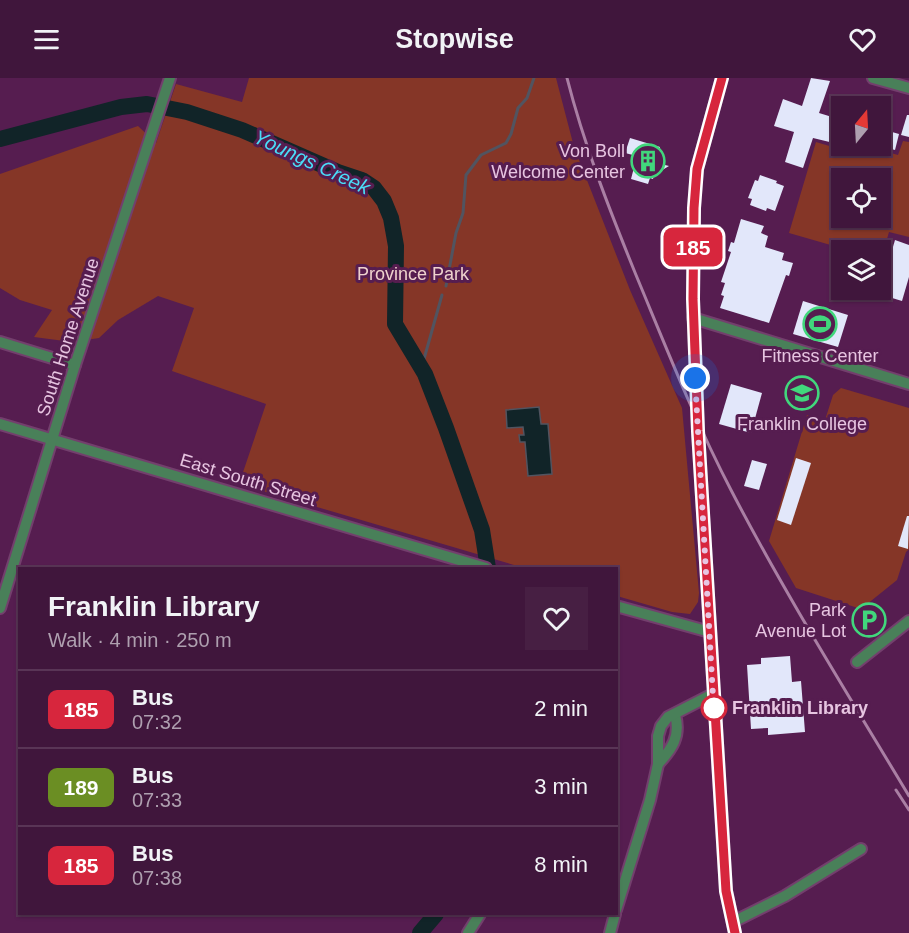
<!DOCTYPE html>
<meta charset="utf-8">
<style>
body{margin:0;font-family:Arial,sans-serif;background:#471f43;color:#f1f3f6;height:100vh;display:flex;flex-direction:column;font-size:22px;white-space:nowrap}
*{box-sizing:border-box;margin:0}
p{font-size:20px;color:#ae9faf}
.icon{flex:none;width:33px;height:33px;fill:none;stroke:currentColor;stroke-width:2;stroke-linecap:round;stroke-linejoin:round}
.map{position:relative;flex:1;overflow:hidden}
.drawer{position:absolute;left:18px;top:489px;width:600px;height:348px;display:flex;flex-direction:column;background:#40163c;border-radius:0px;box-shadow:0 2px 4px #0004,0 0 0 2px #593556}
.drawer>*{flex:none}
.badge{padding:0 12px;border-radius:9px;font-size:21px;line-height:39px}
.needle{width:39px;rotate:18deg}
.buttons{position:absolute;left:831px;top:18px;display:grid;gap:12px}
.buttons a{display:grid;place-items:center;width:60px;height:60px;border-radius:0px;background:#40163c;box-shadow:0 2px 4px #0004,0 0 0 2px #593556;font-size:30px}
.you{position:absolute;width:30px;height:30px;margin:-15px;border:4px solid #fff;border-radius:50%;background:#1a73e8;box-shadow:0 0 0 9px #1a73e833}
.map>.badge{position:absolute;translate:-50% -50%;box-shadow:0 0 0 3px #fff}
.round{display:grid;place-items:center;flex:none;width:63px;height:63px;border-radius:0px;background:#471f43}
.head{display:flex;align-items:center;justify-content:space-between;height:102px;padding:0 30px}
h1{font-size:28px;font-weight:800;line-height:45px}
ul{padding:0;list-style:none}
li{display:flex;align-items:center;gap:18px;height:78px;padding:0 30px;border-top:2px solid #593556}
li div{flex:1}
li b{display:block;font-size:22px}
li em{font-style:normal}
li .badge{min-width:66px;font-weight:700;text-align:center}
header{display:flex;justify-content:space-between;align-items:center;height:78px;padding:0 30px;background:#40163c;font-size:27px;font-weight:800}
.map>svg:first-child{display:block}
.green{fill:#853627;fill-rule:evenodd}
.water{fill:#112428;stroke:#515460;stroke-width:1.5}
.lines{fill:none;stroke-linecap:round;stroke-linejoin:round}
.stream{stroke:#515460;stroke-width:3}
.river{stroke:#112428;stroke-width:16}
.building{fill:#e2e7fa}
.minor-casing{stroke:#733f6d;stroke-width:14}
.minor{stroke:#498059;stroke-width:10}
.rail{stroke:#aa7fa4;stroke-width:3}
.line-casing{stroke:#fff;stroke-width:14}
.line{stroke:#d7263d;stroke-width:9}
.walk{stroke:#e7c5e1;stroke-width:6;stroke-dasharray:0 10.8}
.stop-dot{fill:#fff;stroke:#d7263d;stroke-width:3}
.labels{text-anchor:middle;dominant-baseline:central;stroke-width:6;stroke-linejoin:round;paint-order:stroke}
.poi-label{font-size:18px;fill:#e7c5e1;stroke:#561d50;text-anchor:end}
.park-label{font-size:18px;fill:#eed2cd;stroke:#561d50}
.street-label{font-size:18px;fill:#e7c5e1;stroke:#561d50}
.stop-label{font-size:18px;font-weight:bold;fill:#e7c5e1;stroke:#561d50;text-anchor:start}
.water-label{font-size:20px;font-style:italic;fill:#4addf8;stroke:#561d50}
</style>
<header><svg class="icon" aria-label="menu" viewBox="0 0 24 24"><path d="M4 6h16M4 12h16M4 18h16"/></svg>Stopwise<svg class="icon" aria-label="heart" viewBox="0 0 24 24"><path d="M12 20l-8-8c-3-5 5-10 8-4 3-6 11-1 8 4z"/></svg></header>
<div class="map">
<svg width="909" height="855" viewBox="0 0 909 855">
<rect width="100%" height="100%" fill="#561d50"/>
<g class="green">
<polygon points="249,0 556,0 574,69 630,212 682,330 699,515 698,524 690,536 672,534 617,518 616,490 524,490 239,406 266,326 172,293 194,230 158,218 118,242 99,260 72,264 34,259 52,232 20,222 0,210 0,96 138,48 156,65 176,6 242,24"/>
<path d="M903,63L909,64V159L889,154L881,182L880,172H848L789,155L816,64L853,75L856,68H866L898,77ZM880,100V140H842V100Z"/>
<polygon points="841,310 909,330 909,471 906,474 897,502 861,531 796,510 769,463 807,337 825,342 833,317"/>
</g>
<polygon class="water" points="539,329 541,346 548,346 552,396 528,398 525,364 520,364 519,357 524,357 523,349 507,350 506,332"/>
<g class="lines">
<g class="stream">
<polyline points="446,208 456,155 463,135 466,97 481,77 506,65 511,56 518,30 527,20 534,0"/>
<polyline points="425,296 424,281 442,217"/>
</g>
<g class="river">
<polyline points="0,61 121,29 147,26 187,34 242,52 338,94 362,102 374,110 384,123 391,140 396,168 395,246 425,296 446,350 482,452 488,490"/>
<polyline points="420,855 436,836"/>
</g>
</g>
<g class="building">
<polygon points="811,0 830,3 819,35 842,42 842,67 813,60 803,90 785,84 794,54 774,48 783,21 802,28"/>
<polygon points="907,37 909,37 909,59 901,57"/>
<polygon points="885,52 899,56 895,72 880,68"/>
<polygon points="630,60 660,69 658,75 661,76 659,81 661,86 669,88 654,97 653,101 650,100 648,106 631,101 637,78 625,75"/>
<polygon points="760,97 777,103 776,105 784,108 775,133 767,130 766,133 750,127 752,121 748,120 755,102 758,103"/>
<polygon points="741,141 764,148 761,155 768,158 765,169 784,175 782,182 793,185 789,198 786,197 769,245 720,230 724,218 721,217 725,205 721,204 731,174 728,173 731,164 734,165"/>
<polygon points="895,162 909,167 909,199 902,223 879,216"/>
<polygon points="803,223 848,237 838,269 793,256"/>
<polygon points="731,306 762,315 751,355 719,346"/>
<polygon points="796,380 811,385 791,447 777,442"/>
<polygon points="752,382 767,386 759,412 744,408"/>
<polygon points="907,438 909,438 908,471 898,468"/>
<polygon points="790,578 792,604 801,603 805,654 768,657 768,650 751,651 747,587 761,586 761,580"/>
</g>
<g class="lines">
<defs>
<g id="minor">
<polyline points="722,0 697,91 694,130 693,221 698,353 726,813 735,855"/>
<polyline points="873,0 909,10"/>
<polyline points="693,240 909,306"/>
<polyline points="0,264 75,287"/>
<polyline points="0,346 486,490"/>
<polyline points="616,528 710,554"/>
<polyline points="0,530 75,287 170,0"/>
<polyline points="857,584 909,543"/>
<path d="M658,686C672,671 681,658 675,637"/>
<polyline points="616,832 650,722 658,686 658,658 661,648 668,639 713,616"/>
<polyline points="733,844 785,818 861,771"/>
<polyline points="468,855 480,836"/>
<polyline points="610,855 615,836"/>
</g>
</defs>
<use href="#minor" class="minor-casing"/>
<use href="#minor" class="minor"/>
<g class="rail">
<path d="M567,0C584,67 610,133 636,197C666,269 695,343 731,412C785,516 849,618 909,718"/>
<polyline points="896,712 909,732"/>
</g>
</g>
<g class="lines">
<defs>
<polyline id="line" points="722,0 697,91 694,130 693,221 698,353 726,813 735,855"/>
</defs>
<use href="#line" class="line-casing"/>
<use href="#line" class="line"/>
<polyline class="walk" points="695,300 714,636 714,630"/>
</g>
<defs>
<symbol id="building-ring" viewBox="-11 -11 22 22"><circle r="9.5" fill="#561d50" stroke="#41d77c" stroke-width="1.5"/><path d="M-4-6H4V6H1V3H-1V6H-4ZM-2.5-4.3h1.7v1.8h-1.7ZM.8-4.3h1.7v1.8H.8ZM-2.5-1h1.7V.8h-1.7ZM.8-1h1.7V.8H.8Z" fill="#41d77c"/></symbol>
<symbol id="stadium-ring" viewBox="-11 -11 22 22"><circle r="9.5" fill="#561d50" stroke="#41d77c" stroke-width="1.5"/><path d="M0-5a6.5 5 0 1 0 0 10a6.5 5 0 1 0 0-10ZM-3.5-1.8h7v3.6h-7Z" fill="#41d77c"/></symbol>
<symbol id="university-ring" viewBox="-11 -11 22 22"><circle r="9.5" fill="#561d50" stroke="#41d77c" stroke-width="1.5"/><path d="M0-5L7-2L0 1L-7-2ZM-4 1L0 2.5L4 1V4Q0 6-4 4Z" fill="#41d77c"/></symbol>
<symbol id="parking-ring" viewBox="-11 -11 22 22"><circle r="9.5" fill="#561d50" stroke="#41d77c" stroke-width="1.5"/><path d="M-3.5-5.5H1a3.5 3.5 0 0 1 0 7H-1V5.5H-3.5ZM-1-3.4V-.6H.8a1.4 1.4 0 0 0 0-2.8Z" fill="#41d77c"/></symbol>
</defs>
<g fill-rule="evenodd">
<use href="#building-ring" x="629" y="64" width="38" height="38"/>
<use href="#stadium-ring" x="801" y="227" width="38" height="38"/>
<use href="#university-ring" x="783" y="296" width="38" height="38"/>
<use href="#parking-ring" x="850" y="523" width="38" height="38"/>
</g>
<circle class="stop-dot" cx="714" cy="630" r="12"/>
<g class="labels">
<g class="poi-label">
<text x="625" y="73">Von Boll<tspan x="625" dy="21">Welcome Center</tspan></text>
<text x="820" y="278" text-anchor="middle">Fitness Center</text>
<text x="802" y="346" text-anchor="middle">Franklin College</text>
<text x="846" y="532">Park<tspan x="846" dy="21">Avenue Lot</tspan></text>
</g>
<g class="park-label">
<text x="413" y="196">Province Park</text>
</g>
<g class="street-label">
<text transform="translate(68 259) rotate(-72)">South Home Avenue</text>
<text transform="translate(248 402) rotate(17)">East South Street</text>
</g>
<g class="stop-label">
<text x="732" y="630">Franklin Library</text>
</g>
<g class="water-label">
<text transform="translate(312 84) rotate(25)">Youngs Creek</text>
</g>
</g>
</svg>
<div class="buttons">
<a><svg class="needle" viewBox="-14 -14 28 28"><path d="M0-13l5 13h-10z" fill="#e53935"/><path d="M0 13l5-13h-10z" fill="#ae9faf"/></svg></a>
<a><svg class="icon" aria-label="locate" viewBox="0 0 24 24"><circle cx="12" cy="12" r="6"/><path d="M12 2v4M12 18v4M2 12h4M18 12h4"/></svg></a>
<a><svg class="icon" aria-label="layers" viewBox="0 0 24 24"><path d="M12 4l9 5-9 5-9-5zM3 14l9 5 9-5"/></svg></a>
</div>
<div class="you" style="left:695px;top:300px"></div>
<b class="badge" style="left:693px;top:169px;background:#d7263d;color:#fff">185</b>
<section class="drawer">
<div class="head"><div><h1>Franklin Library</h1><p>Walk · 4 min · 250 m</p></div><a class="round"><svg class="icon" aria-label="heart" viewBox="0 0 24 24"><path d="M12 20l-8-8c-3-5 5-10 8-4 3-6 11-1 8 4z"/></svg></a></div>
<ul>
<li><span class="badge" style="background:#d7263d;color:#fff">185</span><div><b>Bus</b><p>07:32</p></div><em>2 min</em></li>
<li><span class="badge" style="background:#6b8e23;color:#fff">189</span><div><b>Bus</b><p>07:33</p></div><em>3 min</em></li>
<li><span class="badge" style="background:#d7263d;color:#fff">185</span><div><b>Bus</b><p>07:38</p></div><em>8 min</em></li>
</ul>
</section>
</div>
